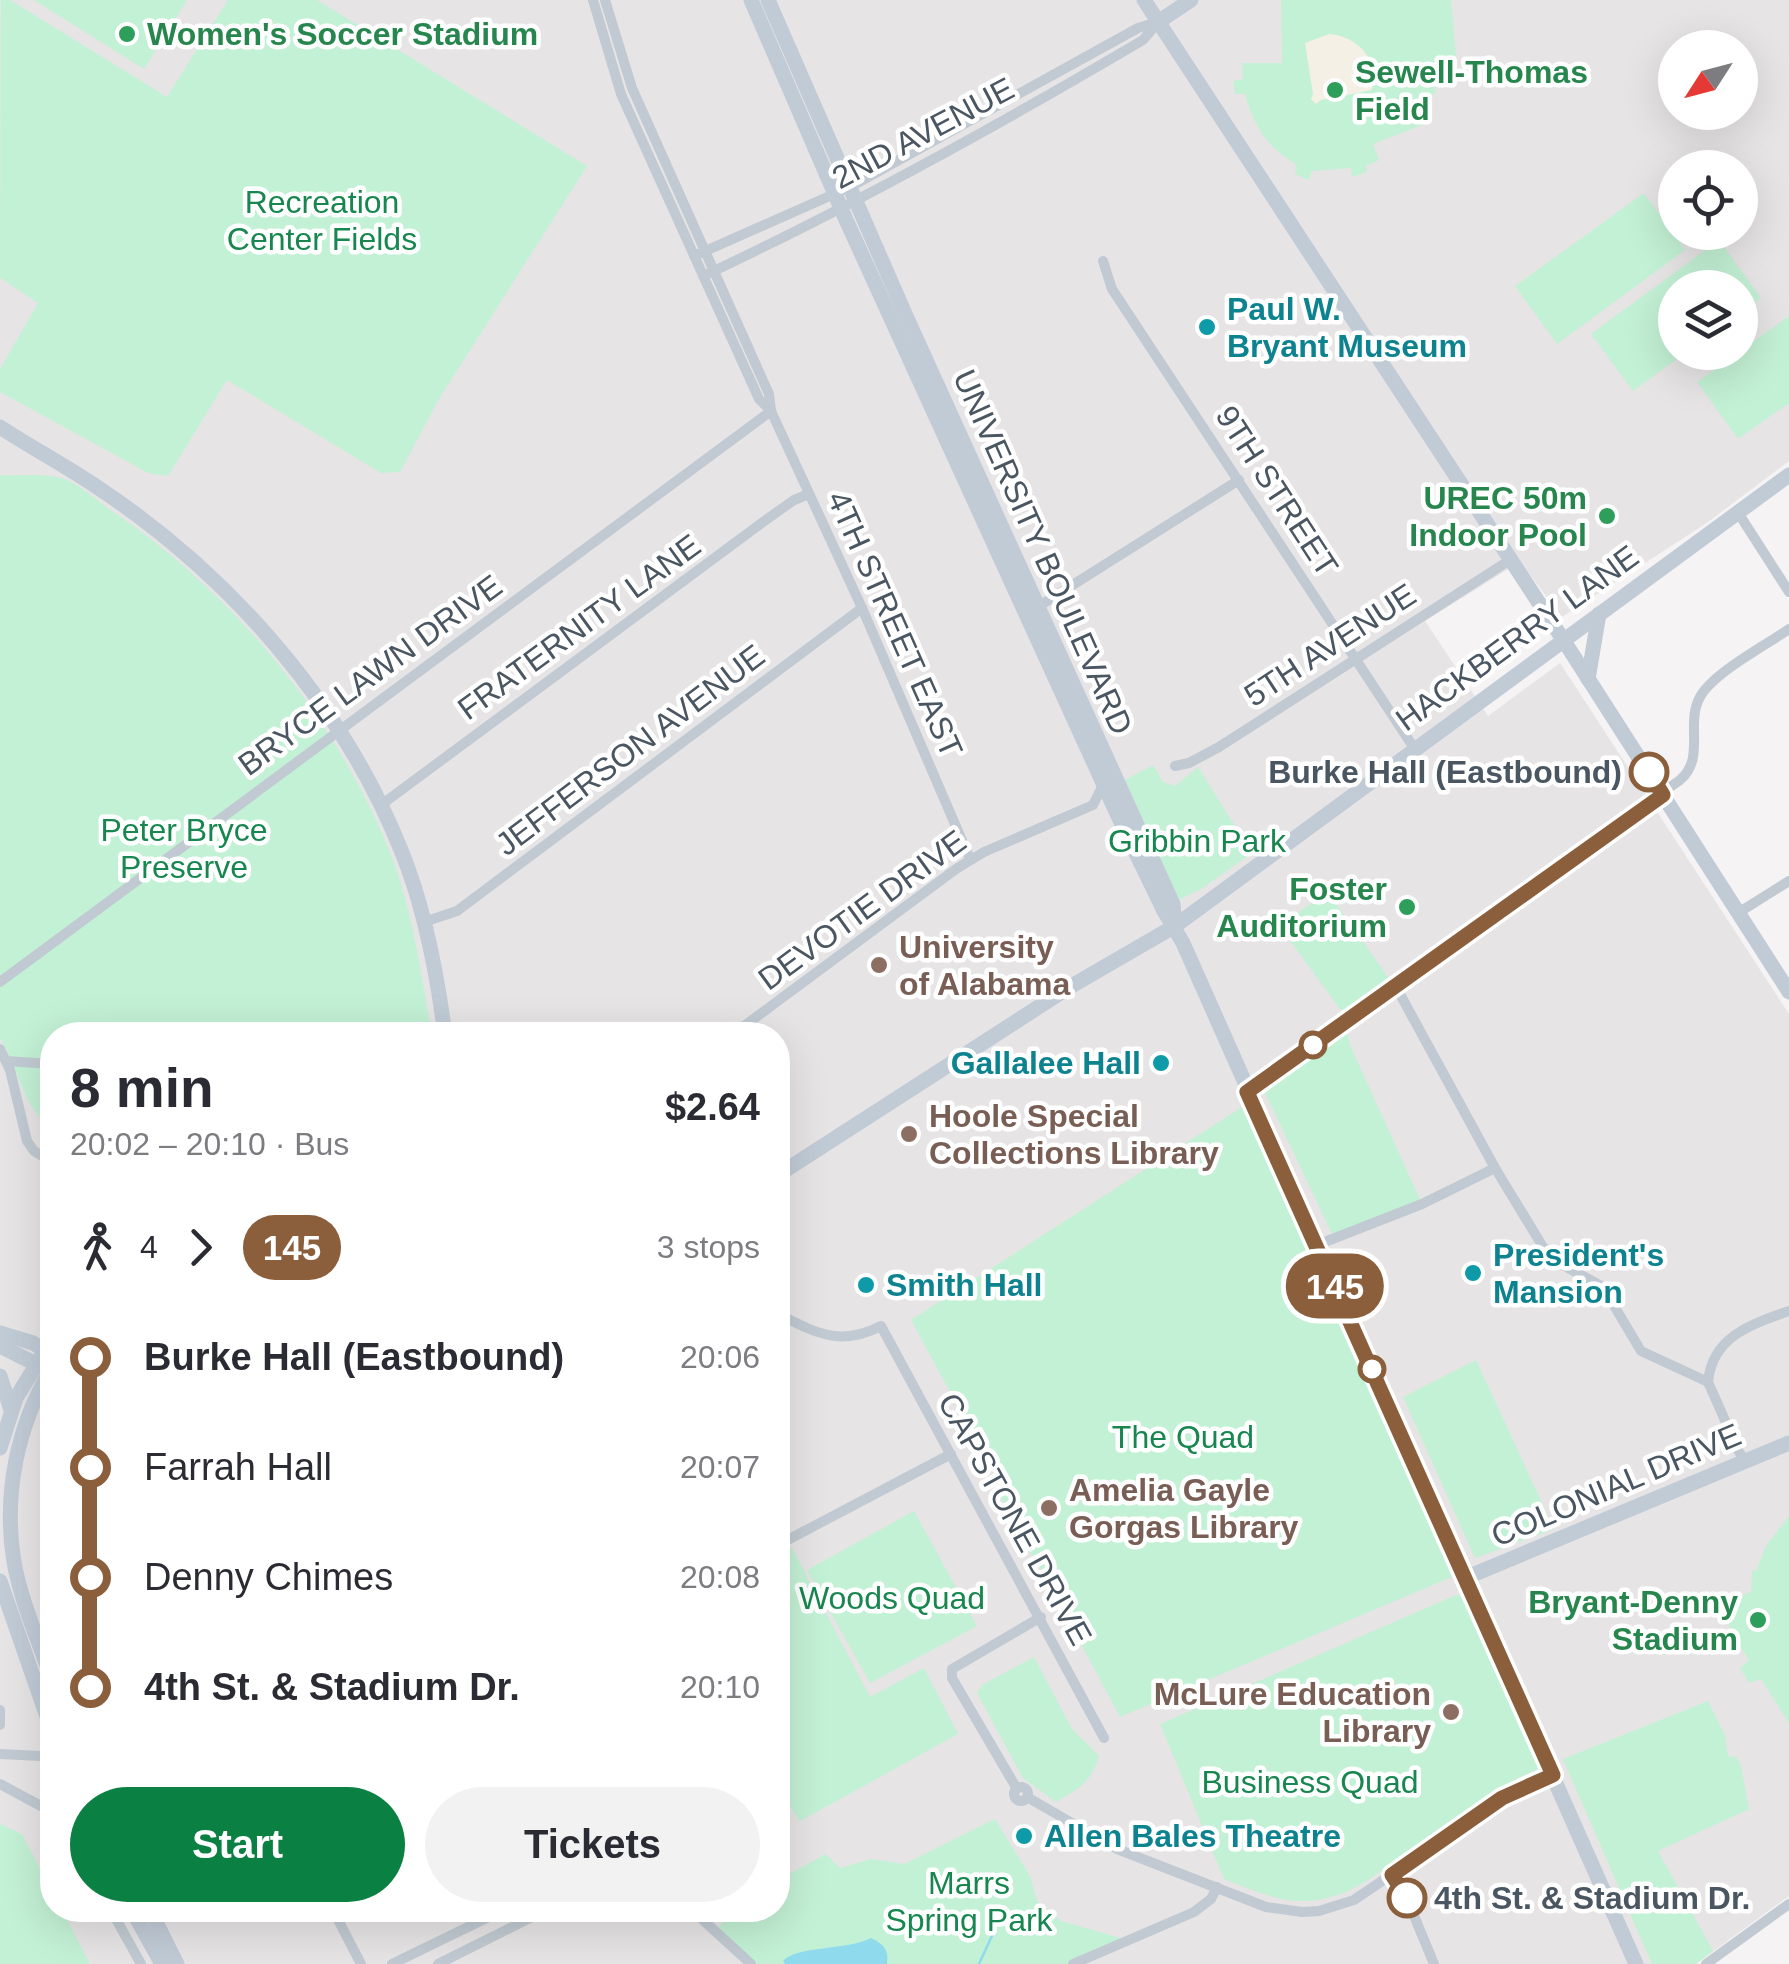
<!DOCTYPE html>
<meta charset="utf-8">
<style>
body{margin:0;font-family:Helvetica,sans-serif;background:#f2f2f3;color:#2b2b33;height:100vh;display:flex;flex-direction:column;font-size:38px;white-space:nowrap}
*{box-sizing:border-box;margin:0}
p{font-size:32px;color:#7c7c81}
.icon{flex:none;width:55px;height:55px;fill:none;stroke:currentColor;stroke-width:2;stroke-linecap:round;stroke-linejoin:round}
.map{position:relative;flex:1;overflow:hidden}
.panel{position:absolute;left:40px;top:1022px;width:750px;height:900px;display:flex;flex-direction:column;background:#fff;border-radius:40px;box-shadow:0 10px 40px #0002}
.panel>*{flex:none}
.badge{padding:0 20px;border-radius:32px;font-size:35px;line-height:65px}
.needle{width:65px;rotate:234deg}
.tools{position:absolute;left:1658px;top:30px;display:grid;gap:20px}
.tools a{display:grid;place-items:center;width:100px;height:100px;border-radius:50%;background:#fff;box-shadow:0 10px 40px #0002;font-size:50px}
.map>.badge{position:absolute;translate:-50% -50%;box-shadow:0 0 0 5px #fff}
.legs{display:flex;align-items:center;gap:15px;height:110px;padding:0 30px;font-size:32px}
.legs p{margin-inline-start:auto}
.headline{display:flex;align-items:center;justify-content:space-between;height:170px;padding:0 30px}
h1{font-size:55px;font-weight:700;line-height:75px}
.button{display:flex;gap:20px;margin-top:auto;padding:20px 30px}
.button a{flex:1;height:115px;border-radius:60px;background:#0b8043;color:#fff;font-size:40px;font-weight:700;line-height:115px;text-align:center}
.button a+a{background:#f2f2f3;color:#2b2b33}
ul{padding:0 30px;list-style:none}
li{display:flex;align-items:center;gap:35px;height:110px;font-size:38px}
li i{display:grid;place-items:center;width:15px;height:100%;margin:0 12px;background:currentColor}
li i::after{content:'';width:25px;height:25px;margin:-12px;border:8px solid;border-radius:50%;background:#fff}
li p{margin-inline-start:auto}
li:first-child i{background:linear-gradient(#0000 50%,currentColor 0)}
li:last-child i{background:linear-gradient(currentColor 50%,#0000 0)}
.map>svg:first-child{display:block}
.education{fill:#e6e4e5;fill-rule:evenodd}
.green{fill:#c3f1d5}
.sand{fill:#f5f0e5}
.water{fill:#90daee}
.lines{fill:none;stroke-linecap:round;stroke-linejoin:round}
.stream{stroke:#90daee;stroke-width:2.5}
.street{stroke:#c1cad2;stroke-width:10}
.secondary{stroke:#c1cbd6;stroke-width:15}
.line-1-casing{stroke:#fff;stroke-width:22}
.line-1{stroke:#8b5e3c;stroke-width:15}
.leisure-dot{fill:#2e9e5b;stroke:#fff;stroke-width:4}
.culture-dot{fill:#0f9aa8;stroke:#fff;stroke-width:4}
.stop-1-dot{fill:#fff;stroke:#8b5e3c;stroke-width:5}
.education-dot{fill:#8d6e63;stroke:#fff;stroke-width:4}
.labels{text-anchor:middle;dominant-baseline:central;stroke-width:9;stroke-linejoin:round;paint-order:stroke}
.leisure-label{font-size:32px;font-weight:bold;fill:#27864d;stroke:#fff;text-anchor:end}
.street-label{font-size:32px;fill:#4a5661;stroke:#fff}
.park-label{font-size:32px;fill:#17864f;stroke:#fff}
.culture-label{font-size:32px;font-weight:bold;fill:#0d838f;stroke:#fff;text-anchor:start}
.stop-label{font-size:32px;font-weight:bold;fill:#4a5661;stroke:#fff;text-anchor:end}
.education-label{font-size:32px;font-weight:bold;fill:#785e54;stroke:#fff;text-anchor:start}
</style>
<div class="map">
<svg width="1789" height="1964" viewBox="0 0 1789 1964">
<rect width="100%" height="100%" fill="#f5f3f3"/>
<path class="education" d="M0,0H1789V461L1708,522L1562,617L1520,562L1425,621L1488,716L1560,663L1789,1014V1896L1696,1964H0ZM1675,48H1740V112H1675ZM1675,168H1740V232H1675ZM1675,288H1740V352H1675ZM52,1035H778V1910H52Z"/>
<g class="green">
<polygon points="1,0 10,0 167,97 228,0 317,0 587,166 439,399 400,472 381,473 227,380 168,476 148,473 0,392 0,369 38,303 0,278"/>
<polygon points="34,0 187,0 144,69"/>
<path d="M1281,0H1451L1458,77L1434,85L1436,93L1419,100L1427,123L1373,144L1379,160L1366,166L1367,172L1352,177L1351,168L1312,171L1309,180L1295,174L1297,165C1267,148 1254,126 1245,94H1235L1233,81L1243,79L1242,63H1282Z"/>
<polygon points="1644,193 1685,250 1557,344 1515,286"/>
<polygon points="1719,240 1761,298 1740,313 1740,288 1675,288 1675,352 1685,353 1633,391 1591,334"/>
<polygon points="1789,316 1789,403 1738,439 1697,382"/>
<path d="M0,475C19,476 43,473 61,478C78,482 97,501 112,511C230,591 325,705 383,835C411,898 420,968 432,1035H52V1128C20,1105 20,1068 0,1038Z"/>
<polygon points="1153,765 1163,782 1175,786 1198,767 1252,853 1201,889 1179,900 1125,780"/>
<polygon points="1323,895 1330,895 1390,980 1348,1011 1340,1009 1283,931 1282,924"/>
<polygon points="1345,1021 1350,1045 1422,1204 1334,1238 1261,1084"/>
<polygon points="1242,1107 1454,1576 1120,1717 1034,1556 1027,1550 1001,1497 997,1479 911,1320"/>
<polygon points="1476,1360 1554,1529 1475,1558 1403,1397"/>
<polygon points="914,1511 977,1626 870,1683 807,1570"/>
<path d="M1789,1516V1723L1761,1679L1749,1683L1740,1668L1749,1660C1738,1642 1718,1620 1733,1598L1751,1592L1752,1570L1756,1571L1766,1546Z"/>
<polygon points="792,1548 870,1697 924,1668 958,1734 800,1821 787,1802 788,1788 778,1769 781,1723 778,1716 778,1555"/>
<path d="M1456,1595L1462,1596L1485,1636L1540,1768C1495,1787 1455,1818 1415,1846C1382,1870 1349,1900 1306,1901C1277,1902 1250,1889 1224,1879L1160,1724Z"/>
<path d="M1034,1657L1072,1729L1099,1756C1092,1781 1079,1789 1056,1802L1023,1778L977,1693L982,1685Z"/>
<polygon points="1708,1701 1725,1735 1728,1756 1736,1757 1741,1766 1749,1809 1658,1851 1713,1951 1696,1964 1652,1964 1563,1759"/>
<polygon points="995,1819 1030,1876 1037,1901 1061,1921 1127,1940 1073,1964 751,1964 715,1931 735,1910 778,1910 778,1880 826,1854 840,1868 871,1859 904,1864"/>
<polygon points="0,1824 22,1834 52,1892 52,1910 62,1910 90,1964 0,1964"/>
</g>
<path class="sand" d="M1329,34C1360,37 1379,60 1372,90L1321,100L1316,104L1311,99L1313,94L1305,43Z"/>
<path class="water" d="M871,1938C884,1944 889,1950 887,1964H785L783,1961C798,1945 846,1951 871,1938Z"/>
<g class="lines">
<polyline class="stream" points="979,1964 996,1927"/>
<g class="street">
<polyline points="593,0 621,94 759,399 770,410"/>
<polyline points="605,0 632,88 769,394 771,411 862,608 970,859"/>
<polyline points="694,256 850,187 1138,28 1157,22"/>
<polyline points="1103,261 1112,289 1414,748"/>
<path d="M703,276C855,205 999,125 1143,40L1158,22"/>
<polyline points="1737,511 1789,592"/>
<polyline points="1033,610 1239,480"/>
<polyline points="1175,766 1189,763 1219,747 1510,560"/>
<polyline points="381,805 763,522 794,500 809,494"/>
<polyline points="1738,913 1789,881"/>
<polyline points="424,922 457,911 862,608"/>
<polyline points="0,982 771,411"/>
<polyline points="1395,985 1495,1168 1543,1247 1561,1264 1603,1287 1641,1351 1708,1382 1739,1452 1746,1461"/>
<polyline points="732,1035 956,869 984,852 1093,805 1104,783"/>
<polyline points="0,1049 10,1070 27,1141 34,1151 52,1162"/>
<polyline points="6,1061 52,1064"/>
<path d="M1247,1092L1680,780C1706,758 1685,724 1700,697C1713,673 1765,646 1789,629"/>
<polyline points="1317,1245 1422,1204 1495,1168"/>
<path d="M778,1314C816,1333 840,1347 881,1326L1104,1738"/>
<path d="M1708,1382C1712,1337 1751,1324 1789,1311"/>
<polyline points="778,1545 951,1454"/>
<polyline points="0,1710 0,1725"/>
<polyline points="0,1754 41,1756 52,1752"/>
<polyline points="0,1784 52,1812"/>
<circle cx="1021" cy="1794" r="7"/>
<polyline points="1017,1789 952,1678 952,1669 1041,1617"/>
<polyline points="1027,1797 1117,1849 1266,1907 1302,1912 1319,1911 1354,1900 1502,1799 1553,1775"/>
<polyline points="1392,1875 1405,1894 1434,1964"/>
<polyline points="111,1910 141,1964"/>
<polyline points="333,1910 361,1964"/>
<polyline points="692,1910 751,1964"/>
<polyline points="392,1964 503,1910"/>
<polyline points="438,1964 546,1910"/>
<polyline points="1073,1964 1194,1912 1211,1899 1217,1887"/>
<polyline points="1706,1964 1789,1904"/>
</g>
<g class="secondary">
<polyline points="751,0 847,222 1119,818 1164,911 1183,943 1636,1964"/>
<polyline points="768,0 906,316 1173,904 1175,926"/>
<polyline points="1144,0 1564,641 1789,992"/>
<polyline points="1158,22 1191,0"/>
<path d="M0,427C32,448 66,466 97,487C230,575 342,703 401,850C425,908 437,973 445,1035"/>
<polyline points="1588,679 1599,614"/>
<polyline points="778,1175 1068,988 1175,926 1789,475"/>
<polyline points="0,1333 33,1343 52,1355"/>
<polyline points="0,1346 42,1367"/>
<path d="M52,1368C17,1425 3,1495 14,1562C21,1602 39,1641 52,1680"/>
<polyline points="0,1376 11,1410"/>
<polyline points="0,1448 16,1398 52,1339"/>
<polyline points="1465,1578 1789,1443"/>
<polyline points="0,1581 52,1731"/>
<polyline points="132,1910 162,1964"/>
<polyline points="150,1910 177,1964"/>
</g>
</g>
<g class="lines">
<defs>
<polyline id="line-1" points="1407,1898 1392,1875 1502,1798 1553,1775 1247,1092 1663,795 1649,772"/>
</defs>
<use href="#line-1" class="line-1-casing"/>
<use href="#line-1" class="line-1"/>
</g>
<g class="leisure-dot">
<circle cx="127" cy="34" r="10"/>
<circle cx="1335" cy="90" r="10"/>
<circle cx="1607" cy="516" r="10"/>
<circle cx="1407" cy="907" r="10"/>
<circle cx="1758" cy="1620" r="10"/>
</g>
<g class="culture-dot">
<circle cx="1207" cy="327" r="10"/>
<circle cx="1161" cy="1063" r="10"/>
<circle cx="1473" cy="1273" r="10"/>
<circle cx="866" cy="1285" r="10"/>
<circle cx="1024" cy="1836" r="10"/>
</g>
<g class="stop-1-dot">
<circle cx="1649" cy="772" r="18"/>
<circle cx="1313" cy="1045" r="12"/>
<circle cx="1372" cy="1369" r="12"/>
<circle cx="1407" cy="1898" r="18"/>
</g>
<g class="education-dot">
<circle cx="879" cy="965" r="10"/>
<circle cx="909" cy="1134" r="10"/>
<circle cx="1049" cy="1508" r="10"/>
<circle cx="1451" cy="1712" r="10"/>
</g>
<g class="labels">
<g class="leisure-label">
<text x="147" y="34" text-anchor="start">Women's Soccer Stadium</text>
<text x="1355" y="72" text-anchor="start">Sewell-Thomas<tspan x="1355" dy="37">Field</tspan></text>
<text x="1587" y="498">UREC 50m<tspan x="1587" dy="37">Indoor Pool</tspan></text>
<text x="1387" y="889">Foster<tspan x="1387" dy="37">Auditorium</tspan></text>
<text x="1738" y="1602">Bryant-Denny<tspan x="1738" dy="37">Stadium</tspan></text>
</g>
<g class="street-label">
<text transform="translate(923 133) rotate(-28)">2ND AVENUE</text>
<text transform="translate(1277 491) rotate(57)">9TH STREET</text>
<text transform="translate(1043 552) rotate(66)">UNIVERSITY BOULEVARD</text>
<text transform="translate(895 624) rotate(66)">4TH STREET EAST</text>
<text transform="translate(579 627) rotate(-36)">FRATERNITY LANE</text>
<text transform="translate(1517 638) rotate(-36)">HACKBERRY LANE</text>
<text transform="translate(1330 645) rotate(-33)">5TH AVENUE</text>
<text transform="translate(370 675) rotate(-36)">BRYCE LAWN DRIVE</text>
<text transform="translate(630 750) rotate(-37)">JEFFERSON AVENUE</text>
<text transform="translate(862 910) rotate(-36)">DEVOTIE DRIVE</text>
<text transform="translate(1616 1485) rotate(-23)">COLONIAL DRIVE</text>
<text transform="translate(1015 1519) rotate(61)">CAPSTONE DRIVE</text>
</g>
<g class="park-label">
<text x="322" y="202">Recreation<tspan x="322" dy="37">Center Fields</tspan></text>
<text x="184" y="830">Peter Bryce<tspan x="184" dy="37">Preserve</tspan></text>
<text x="1197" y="841">Gribbin Park</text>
<text x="1183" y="1437">The Quad</text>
<text x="892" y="1598">Woods Quad</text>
<text x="1310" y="1782">Business Quad</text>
<text x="969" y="1883">Marrs<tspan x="969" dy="37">Spring Park</tspan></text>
</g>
<g class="culture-label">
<text x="1227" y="309">Paul W.<tspan x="1227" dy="37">Bryant Museum</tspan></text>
<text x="1141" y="1063" text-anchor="end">Gallalee Hall</text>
<text x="1493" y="1255">President's<tspan x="1493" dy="37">Mansion</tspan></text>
<text x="886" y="1285">Smith Hall</text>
<text x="1044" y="1836">Allen Bales Theatre</text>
</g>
<g class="stop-label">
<text x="1622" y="772">Burke Hall (Eastbound)</text>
<text x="1434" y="1898" text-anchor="start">4th St. &amp; Stadium Dr.</text>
</g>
<g class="education-label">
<text x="899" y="947">University<tspan x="899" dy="37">of Alabama</tspan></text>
<text x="929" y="1116">Hoole Special<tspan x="929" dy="37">Collections Library</tspan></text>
<text x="1069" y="1490">Amelia Gayle<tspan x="1069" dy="37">Gorgas Library</tspan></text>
<text x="1431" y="1694" text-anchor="end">McLure Education<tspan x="1431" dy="37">Library</tspan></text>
</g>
</g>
</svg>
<div class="tools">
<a><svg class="needle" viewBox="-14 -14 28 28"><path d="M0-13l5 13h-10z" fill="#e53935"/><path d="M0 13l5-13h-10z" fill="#7c7c81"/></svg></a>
<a><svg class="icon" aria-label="locate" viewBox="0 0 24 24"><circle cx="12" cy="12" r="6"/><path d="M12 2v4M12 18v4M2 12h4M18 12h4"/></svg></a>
<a><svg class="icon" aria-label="layers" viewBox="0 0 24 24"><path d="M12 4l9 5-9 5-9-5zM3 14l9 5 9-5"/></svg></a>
</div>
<b class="badge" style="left:1335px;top:1286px;background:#8b5e3c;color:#fff">145</b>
<section class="panel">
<div class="headline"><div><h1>8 min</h1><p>20:02 – 20:10 · Bus</p></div><b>$2.64</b></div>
<div class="legs"><svg class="icon" aria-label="walk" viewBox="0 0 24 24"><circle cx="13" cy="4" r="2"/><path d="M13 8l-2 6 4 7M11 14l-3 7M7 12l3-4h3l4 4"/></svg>4<svg class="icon" aria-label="forward" viewBox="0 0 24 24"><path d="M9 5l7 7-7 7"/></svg><b class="badge" style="background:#8b5e3c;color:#fff">145</b><p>3 stops</p></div>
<ul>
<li><i style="color:#8b5e3c"></i><b>Burke Hall (Eastbound)</b><p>20:06</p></li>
<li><i style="color:#8b5e3c"></i><span>Farrah Hall</span><p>20:07</p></li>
<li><i style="color:#8b5e3c"></i><span>Denny Chimes</span><p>20:08</p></li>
<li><i style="color:#8b5e3c"></i><b>4th St. &amp; Stadium Dr.</b><p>20:10</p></li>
</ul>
<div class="button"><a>Start</a><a>Tickets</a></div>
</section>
</div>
